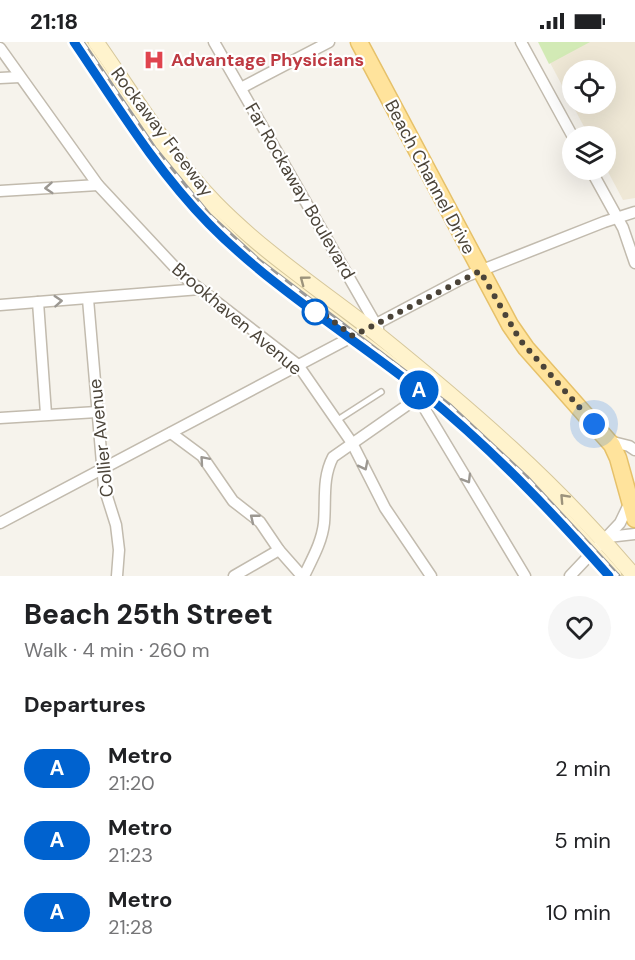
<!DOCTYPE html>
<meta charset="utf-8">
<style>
body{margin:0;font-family:"DM Sans",sans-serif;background:#f6f6f6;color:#202124;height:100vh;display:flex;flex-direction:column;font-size:22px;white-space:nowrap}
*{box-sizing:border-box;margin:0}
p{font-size:20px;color:#757577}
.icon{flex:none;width:33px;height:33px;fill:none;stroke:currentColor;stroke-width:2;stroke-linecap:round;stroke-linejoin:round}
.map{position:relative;height:534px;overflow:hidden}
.drawer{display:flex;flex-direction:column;background:#fff;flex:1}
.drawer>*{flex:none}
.badge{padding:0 12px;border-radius:20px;font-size:21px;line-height:39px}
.buttons{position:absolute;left:562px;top:18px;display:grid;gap:12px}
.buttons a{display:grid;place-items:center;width:54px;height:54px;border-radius:50%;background:#fff;box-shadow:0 6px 24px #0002;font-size:30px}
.you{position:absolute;width:30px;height:30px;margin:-15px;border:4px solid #fff;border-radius:50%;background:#1a73e8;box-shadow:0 0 0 9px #1a73e833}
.map>.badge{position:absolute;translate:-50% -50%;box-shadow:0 0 0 3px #fff}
h2{padding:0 24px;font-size:22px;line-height:54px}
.round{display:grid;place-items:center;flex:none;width:63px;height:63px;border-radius:32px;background:#f6f6f6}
.head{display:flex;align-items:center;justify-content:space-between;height:102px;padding:0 24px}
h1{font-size:28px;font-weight:800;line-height:45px}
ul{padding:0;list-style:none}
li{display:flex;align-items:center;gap:18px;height:72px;padding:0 24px}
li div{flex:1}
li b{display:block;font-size:22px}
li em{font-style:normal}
li .badge{min-width:66px;font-weight:700;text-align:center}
.status{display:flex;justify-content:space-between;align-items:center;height:42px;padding:0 30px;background:#fff;direction:ltr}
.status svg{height:16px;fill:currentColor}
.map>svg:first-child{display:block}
.education{fill:#efe8d6;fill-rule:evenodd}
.green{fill:#d2eab5}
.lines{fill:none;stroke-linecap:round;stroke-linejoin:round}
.lane-casing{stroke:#c2bbae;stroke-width:8}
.street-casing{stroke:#c2bbae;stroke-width:13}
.secondary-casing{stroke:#d6c79b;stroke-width:17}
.primary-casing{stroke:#e6c16a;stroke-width:19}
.lane{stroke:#fff;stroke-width:5}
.street{stroke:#fff;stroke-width:10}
.secondary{stroke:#fff3cd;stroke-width:15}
.primary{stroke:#ffe39c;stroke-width:16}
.rail-casing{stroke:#9a9a9a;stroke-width:5}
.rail{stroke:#fff;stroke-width:3;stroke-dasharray:9;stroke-linecap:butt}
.oneway{stroke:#9c9892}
.oneway2{stroke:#9c937c}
.line-casing{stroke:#fff;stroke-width:14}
.line{stroke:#0062cf;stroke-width:9}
.walk{stroke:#4b4439;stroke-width:6;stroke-dasharray:0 10.8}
.stop-dot{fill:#fff;stroke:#0062cf;stroke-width:3}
.labels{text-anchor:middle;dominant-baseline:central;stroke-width:4.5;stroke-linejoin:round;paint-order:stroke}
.health-label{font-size:18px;font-weight:bold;fill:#be3a42;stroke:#fff;text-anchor:start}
.street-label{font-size:18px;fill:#4b4439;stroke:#fff}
</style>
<div class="status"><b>21:18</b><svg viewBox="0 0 49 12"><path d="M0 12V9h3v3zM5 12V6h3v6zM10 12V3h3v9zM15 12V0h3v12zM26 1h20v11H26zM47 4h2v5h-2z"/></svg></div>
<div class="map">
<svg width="635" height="534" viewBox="0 0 635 534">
<rect width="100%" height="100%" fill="#f6f3ec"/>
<path class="education" d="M539,0H635V156L623,158L606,126V94H589ZM573,28H606V62H573Z"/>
<polygon class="green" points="538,0 590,0 549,22"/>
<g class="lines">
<defs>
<polyline id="lane" points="336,379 381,350"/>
<g id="street">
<polyline points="214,0 378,286"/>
<polyline points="521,0 573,95"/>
<polyline points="0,6 98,143 183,234 298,323 352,401 385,466 431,534"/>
<polyline points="0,36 20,35"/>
<polyline points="241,46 329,0"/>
<polyline points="591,128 623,186 635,221"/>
<polyline points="0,149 98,143"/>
<polyline points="88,257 104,445 116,483 119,508 117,534"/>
<polyline points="38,260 46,372"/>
<polyline points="0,263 200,247"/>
<polyline points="414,349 525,534"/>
<polyline points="0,376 97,370"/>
<polyline points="171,391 202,414 233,459 260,480 279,508 302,534"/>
<polyline points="609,399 629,404 635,408"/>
<polyline points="0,481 467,234 604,180 635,170"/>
<polyline points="608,495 635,492"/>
<polyline points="234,534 279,508"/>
<path d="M304,534C312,517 322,500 324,481C326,458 322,436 333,415L426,350"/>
<polyline points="570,534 620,481 631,458"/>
</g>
<g id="secondary">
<path d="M78,0C125,69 169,139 230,197C251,218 276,235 300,254C342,286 385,317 426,350C495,404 557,468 614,534"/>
<path d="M96,0C134,54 169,113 215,161C264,211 322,249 377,292C471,368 556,441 634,534"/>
</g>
<polyline id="primary" points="359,0 510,283 526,306 612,403 618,416 635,477"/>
</defs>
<use href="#lane" class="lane-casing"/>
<use href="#street" class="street-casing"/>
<use href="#secondary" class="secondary-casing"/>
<use href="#primary" class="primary-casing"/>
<use href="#lane" class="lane"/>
<use href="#street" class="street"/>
<use href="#secondary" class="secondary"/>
<use href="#primary" class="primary"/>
<defs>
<polyline id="rail" points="82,0 154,106 209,173 259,219 450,364 526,435 618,534"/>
</defs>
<use href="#rail" class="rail-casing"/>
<use href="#rail" class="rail"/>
</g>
<defs><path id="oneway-chevron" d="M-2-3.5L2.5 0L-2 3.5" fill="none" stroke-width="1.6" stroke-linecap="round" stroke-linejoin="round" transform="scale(1.5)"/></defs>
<g class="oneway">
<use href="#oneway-chevron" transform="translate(49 146) rotate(176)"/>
<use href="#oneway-chevron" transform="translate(58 259) rotate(-4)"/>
<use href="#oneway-chevron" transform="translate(204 418) rotate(-131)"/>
<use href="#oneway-chevron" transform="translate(364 424) rotate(63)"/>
<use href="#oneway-chevron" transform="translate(467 437) rotate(59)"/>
<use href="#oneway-chevron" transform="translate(254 476) rotate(-141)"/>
</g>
<g class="oneway2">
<use href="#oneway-chevron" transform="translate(304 238) rotate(-143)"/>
<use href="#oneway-chevron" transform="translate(564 456) rotate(-133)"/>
</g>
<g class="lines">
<defs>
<path id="line" d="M74,0C116,62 156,128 209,182C272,246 351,294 422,350C490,405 551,469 609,534"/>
</defs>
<use href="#line" class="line-casing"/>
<use href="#line" class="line"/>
<polyline class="walk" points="315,270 309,261 353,294 480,229 520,298 594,382"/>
</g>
<defs>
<symbol id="hospital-bare" viewBox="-9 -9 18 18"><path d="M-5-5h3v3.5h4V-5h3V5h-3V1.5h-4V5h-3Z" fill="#e0444e" stroke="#fff" stroke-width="2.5" paint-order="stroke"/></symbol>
</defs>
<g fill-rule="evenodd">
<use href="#hospital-bare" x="139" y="3" width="30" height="30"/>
</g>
<circle class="stop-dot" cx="315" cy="270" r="12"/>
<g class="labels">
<g class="health-label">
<text x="171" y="18">Advantage Physicians</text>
</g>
<g class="street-label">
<text transform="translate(162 90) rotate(53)">Rockaway Freeway</text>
<text transform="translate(430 135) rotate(62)">Beach Channel Drive</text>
<text transform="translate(300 149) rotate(60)">Far Rockaway Boulevard</text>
<text transform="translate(237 277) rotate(40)">Brookhaven Avenue</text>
<text transform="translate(101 396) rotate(-96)">Collier Avenue</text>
</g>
</g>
</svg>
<div class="buttons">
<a><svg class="icon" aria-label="locate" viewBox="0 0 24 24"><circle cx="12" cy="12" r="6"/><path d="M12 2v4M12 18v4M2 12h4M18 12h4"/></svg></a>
<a><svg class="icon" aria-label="layers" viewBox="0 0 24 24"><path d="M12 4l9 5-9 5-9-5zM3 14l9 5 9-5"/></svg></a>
</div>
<div class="you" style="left:594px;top:382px"></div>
<b class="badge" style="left:419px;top:348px;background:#0062cf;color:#fff">A</b>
</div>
<section class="drawer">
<div class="head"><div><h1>Beach 25th Street</h1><p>Walk · 4 min · 260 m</p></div><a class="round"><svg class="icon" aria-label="heart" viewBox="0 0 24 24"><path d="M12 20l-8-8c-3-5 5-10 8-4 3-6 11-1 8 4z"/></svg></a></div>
<h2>Departures</h2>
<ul>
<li><span class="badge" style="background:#0062cf;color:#fff">A</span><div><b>Metro</b><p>21:20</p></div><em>2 min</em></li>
<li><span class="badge" style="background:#0062cf;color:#fff">A</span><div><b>Metro</b><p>21:23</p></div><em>5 min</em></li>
<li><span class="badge" style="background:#0062cf;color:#fff">A</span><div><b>Metro</b><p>21:28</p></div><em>10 min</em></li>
</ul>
</section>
